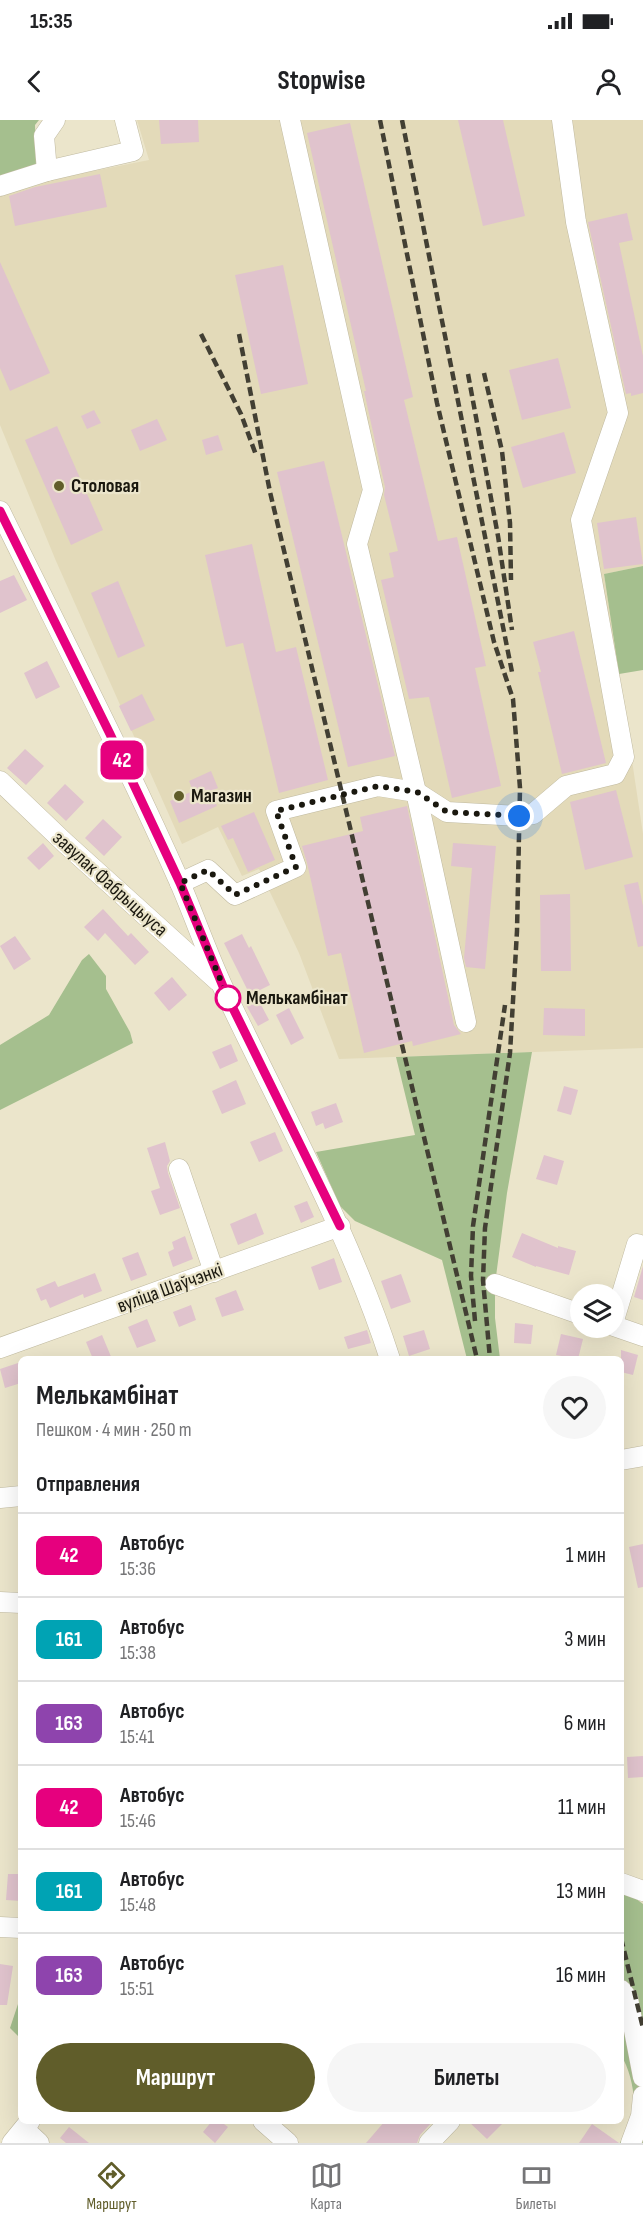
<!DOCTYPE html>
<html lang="ru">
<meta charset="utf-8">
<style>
body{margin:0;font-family:"Sofia Sans Condensed",sans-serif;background:#f6f6f6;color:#202124;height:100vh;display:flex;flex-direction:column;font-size:22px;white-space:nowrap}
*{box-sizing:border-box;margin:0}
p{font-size:20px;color:#757577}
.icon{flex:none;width:33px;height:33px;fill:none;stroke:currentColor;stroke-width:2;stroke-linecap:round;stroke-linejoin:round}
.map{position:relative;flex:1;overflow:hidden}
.side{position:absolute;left:18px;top:1236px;width:606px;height:768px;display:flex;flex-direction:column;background:#fff;border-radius:9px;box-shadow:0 6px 24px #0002}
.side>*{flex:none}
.badge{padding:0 12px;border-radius:9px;font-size:21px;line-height:39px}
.fabs{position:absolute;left:570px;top:1164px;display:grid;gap:12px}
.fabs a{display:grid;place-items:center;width:54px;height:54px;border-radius:50%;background:#fff;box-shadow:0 6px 24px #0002;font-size:30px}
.you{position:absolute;width:30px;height:30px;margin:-15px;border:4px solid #fff;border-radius:50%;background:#1a73e8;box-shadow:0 0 0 9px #1a73e833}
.map>.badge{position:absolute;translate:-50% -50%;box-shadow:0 0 0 3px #fff}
h2{padding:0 18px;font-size:22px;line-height:54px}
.round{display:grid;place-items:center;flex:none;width:63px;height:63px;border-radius:32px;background:#f6f6f6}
.summary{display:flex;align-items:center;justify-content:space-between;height:102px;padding:0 18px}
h1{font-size:28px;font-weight:700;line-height:45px}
.action{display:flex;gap:12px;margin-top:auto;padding:12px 18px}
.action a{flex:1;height:69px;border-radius:36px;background:#605d2a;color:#fff;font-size:24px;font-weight:700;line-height:69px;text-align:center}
.action a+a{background:#f6f6f6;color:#202124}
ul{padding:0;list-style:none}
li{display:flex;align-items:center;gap:18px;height:84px;padding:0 18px;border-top:2px solid #e0e0e0}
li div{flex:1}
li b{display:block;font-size:22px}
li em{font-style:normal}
li .badge{min-width:66px;font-weight:700;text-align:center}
.status{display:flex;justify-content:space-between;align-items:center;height:42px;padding:0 30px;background:#fff;direction:ltr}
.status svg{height:16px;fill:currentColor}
header{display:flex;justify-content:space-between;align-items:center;height:78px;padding:0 18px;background:#fff;font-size:27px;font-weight:700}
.tab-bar{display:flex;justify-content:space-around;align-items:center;height:84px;border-top:2px solid #e0e0e0;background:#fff;font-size:16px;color:#757577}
.tab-bar a{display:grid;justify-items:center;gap:3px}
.tab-bar .active{color:#605d2a}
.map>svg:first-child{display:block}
.built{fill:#e3dab9}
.green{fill:#a5bf8e}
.building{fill:#e0c3cd}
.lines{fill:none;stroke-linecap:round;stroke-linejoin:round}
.minor-casing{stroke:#c0baa0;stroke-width:21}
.minor{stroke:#fff;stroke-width:20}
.rail{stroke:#423f33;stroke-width:4.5;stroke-dasharray:9 4.5;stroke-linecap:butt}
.line-casing{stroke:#fff;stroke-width:14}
.line{stroke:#e6007e;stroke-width:9}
.walk{stroke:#1a180f;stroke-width:6;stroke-dasharray:0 10.8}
.poi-dot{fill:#605d2a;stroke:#ebe5cb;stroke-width:2}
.stop-dot{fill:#fff;stroke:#e6007e;stroke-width:3}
.labels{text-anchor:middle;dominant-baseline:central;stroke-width:4.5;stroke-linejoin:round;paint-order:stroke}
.poi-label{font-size:20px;font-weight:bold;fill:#1a180f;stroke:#ebe5cb;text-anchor:start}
.street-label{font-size:20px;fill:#1a180f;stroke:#ebe5cb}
.stop-label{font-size:20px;font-weight:bold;fill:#1a180f;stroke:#ebe5cb;text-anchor:start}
</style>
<div class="status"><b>15:35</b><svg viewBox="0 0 49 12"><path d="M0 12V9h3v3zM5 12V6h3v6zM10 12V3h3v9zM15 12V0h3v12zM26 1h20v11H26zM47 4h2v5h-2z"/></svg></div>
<header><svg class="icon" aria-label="back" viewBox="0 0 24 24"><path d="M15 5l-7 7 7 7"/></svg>Stopwise<svg class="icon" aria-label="person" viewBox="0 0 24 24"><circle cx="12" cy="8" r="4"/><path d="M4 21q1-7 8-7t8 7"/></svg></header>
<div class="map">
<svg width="643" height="2023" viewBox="0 0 643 2023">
<rect width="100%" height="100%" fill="#ebe5cb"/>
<polygon class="built" points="137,0 643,0 643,446 604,454 643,714 643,928 339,939 299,833 259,749 242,756 218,707 182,724 56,441 0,305 0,72 3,69 149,40"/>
<g class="green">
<polygon points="0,0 39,0 35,5 36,45 0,59"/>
<polygon points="643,446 643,550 619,554 604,454"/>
<polygon points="89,834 106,856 106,869 130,912 133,923 0,990 0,925 49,895 82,840"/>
<polygon points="532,932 507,1073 495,1164 495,1198 500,1239 467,1239 442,1140 355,1101 340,1086 316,1032 415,1015 396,937"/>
<path d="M621,1773L635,1778L643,1784V2023H620C624,2013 631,2002 633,1992C636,1974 630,1950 621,1935Z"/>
<polygon points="21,1875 21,1919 10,1908"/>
</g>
<g class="building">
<polygon points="159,0 198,0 199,22 161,24"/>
<polygon points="458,0 503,0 525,96 483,106"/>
<polygon points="350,3 413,277 404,280 438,421 457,417 486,546 475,548 501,666 452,678 429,577 409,579 381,460 394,457 389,433 398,431 384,375 385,367 364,271 366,271 307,13"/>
<polygon points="100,54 107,87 15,106 9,76 35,67"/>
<polygon points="627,93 633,120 619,123 643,236 643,273 631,276 631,273 626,274 588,102"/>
<polygon points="0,142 50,253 10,271 0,248"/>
<polygon points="283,145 308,264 261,274 235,155"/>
<polygon points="558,238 571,288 522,300 509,250"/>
<polygon points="94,290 101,303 87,309 81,296"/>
<polygon points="157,299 167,320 140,331 131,310"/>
<polygon points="57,306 103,410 71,425 25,320"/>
<polygon points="564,312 576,353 523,368 511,327"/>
<polygon points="218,315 223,330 206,335 202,320"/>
<polygon points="324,341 395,636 348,647 277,352"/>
<polygon points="636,397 643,444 604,449 597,403"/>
<polygon points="252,424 276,532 296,527 328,660 279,673 243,523 226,527 205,435"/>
<polygon points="14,455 27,480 0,493 0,461"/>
<polygon points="118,461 145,526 118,538 91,473"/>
<polygon points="574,511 606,643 562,654 538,552 541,552 533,522"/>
<polygon points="47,541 60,567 36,579 24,553"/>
<polygon points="142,574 155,600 131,611 119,586"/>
<polygon points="25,629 44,646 26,665 7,648"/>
<polygon points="211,651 218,668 211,671 217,686 179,703 170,681 193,671 189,661"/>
<polygon points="65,664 84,682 66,701 47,683"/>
<polygon points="616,670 633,737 585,750 570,682"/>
<polygon points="407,686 454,905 461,914 413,926 412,921 364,933 341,833 328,836 307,743 302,726 363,711 360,697"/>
<polygon points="254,692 275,740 248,752 233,718 228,720 221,706"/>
<polygon points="103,699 122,717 104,736 85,718"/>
<polygon points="43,723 54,736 39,750 27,738"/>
<polygon points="453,723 496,726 485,849 466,847 464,838 472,748 451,746"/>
<polygon points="638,762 643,786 643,826 638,827 624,765"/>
<polygon points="570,774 571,851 541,851 540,775"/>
<polygon points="103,789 128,816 131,813 149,832 135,845 105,813 98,821 84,807"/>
<polygon points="242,814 249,828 251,826 270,865 250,875 224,823"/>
<polygon points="15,816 31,839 14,850 0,826"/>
<polygon points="172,857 187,875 169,891 154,873"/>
<polygon points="258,879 269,900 258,906 246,885"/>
<polygon points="289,888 304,918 291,925 276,895"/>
<polygon points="544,888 585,889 585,916 543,915"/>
<polygon points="231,924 238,941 220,949 212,932"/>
<polygon points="236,960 246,984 222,994 212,971"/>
<polygon points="564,966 578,970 571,995 557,991"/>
<polygon points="336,983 343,1002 325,1009 323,1003 316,1006 311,992"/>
<polygon points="275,1012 283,1031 259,1042 250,1022"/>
<polygon points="165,1022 170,1041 167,1046 168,1053 180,1088 160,1095 151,1071 160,1068 147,1028"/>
<polygon points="544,1035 564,1041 557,1065 536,1059"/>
<polygon points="307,1081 314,1097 301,1103 294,1086"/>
<polygon points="256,1093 264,1114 238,1125 230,1104"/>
<polygon points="522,1113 558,1128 558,1126 576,1131 569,1155 536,1146 536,1147 512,1137"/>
<polygon points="185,1116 193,1139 173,1147 168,1132 174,1129 172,1122"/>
<polygon points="138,1132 147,1155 131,1161 122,1138"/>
<polygon points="334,1138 342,1162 319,1170 311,1147"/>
<polygon points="643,1146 643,1180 634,1177"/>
<polygon points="95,1153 102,1171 84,1178 83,1174 50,1188 46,1179 41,1181 36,1169 55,1161 58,1167"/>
<polygon points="401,1154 411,1182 391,1189 381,1161"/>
<polygon points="236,1170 244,1190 222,1197 215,1178"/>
<polygon points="191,1185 196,1200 179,1207 173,1192"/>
<polygon points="147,1199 156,1221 137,1228 128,1207"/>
<polygon points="515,1203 533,1205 531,1224 514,1223"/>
<polygon points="367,1210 371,1223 348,1229 344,1217"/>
<polygon points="424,1210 430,1229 409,1236 403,1216"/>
<polygon points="561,1214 583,1219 578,1239 556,1235"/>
<polygon points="102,1215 112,1239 93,1239 86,1222"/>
<polygon points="621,1230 638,1235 633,1255 621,1252"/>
<polygon points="21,1242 21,1263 5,1268 0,1249"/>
<polygon points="643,1424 643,1467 638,1468 629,1427"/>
<polygon points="643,1636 643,1657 628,1658 627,1637"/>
<polygon points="8,1754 21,1754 21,1781 6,1780"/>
<polygon points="0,1844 13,1846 7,1885 0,1885"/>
<polygon points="212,2001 220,2001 228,2007 215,2023 203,2012"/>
<polygon points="385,2001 433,2001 420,2015 417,2023 366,2023"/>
<polygon points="468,2001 505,2001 487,2019"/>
<polygon points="592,2004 619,2023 579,2023"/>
<polygon points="69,2007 89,2023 66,2023 60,2018"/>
</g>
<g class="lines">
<defs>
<g id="minor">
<polyline points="290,0 373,370 357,424 416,672 466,902"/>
<polyline points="47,51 44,16 55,0"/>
<polyline points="0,66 47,51 133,31 125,0"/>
<path d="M0,391C61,515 124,637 180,763C196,800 209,839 227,876C284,996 349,1112 390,1239"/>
<polyline points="0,661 65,723 218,861"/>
<polyline points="180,763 208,750 235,775 296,747 276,691 378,666 416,672 447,692 519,696 533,694 566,666 615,654 624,637 581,400 618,293 576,102 562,0"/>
<polyline points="179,1049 214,1152"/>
<polyline points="495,1164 580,1194"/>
<polyline points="614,1200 637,1124 643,1126"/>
<polyline points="614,1206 643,1216"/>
<polyline points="0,1228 340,1106"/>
<polyline points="621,1340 643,1336"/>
<polyline points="0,1378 21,1376"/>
<polyline points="0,1482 21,1483"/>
<polyline points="621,1763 643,1771"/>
<polyline points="0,1807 21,1808"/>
<polyline points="621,1870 628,1879 643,1957"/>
<polyline points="263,2001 288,2023"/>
<polyline points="24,2009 39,2023"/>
<polyline points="12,2023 30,2001"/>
<polyline points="429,2023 450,2001"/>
<polyline points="631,2023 641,1996 643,1976"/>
</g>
</defs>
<use href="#minor" class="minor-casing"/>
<use href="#minor" class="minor"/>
<g class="rail">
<polyline points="380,0 437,283 494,522 513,579 520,668 517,811 510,933 485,1108 483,1160 490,1239"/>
<polyline points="402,0 512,552"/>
<polyline points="201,214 241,294 256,335"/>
<polyline points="239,214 270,372 477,1239"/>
<polyline points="484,253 502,331 510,403 511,460"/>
<polyline points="468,254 498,416 512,510"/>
<polyline points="475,1201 471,1156 473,1106 505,885"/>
<polyline points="621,1818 643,1908"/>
</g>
</g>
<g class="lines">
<defs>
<polyline id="line" points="0,391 110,614 180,763 227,876 340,1106"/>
</defs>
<use href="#line" class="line-casing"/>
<use href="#line" class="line"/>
<polyline class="walk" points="228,878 180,763 208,750 235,775 296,747 276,691 378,666 417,672 447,692 519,696"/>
</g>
<g class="poi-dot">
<circle cx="59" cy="366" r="6"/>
<circle cx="179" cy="676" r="6"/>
</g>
<circle class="stop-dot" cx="228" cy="878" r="12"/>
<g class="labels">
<g class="poi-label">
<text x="71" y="366">Столовая</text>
<text x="191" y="676">Магазин</text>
</g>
<g class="street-label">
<text transform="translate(110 764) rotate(42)">завулак Фабрыцыуса</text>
<text transform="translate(170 1168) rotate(-20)">вуліца Шаўчэнкі</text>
</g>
<g class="stop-label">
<text x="246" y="878">Мелькамбінат</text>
</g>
</g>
</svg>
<div class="fabs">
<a><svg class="icon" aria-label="layers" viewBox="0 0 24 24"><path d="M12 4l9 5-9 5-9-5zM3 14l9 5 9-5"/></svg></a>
</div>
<div class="you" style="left:519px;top:696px"></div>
<b class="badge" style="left:122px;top:640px;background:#e6007e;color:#fff">42</b>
<section class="side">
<div class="summary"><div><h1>Мелькамбінат</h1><p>Пешком · 4 мин · 250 m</p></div><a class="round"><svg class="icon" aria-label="heart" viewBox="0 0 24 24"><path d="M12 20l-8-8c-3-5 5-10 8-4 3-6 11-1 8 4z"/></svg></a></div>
<h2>Отправления</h2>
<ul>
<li><span class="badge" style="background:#e6007e;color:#fff">42</span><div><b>Автобус</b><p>15:36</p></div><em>1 мин</em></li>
<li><span class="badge" style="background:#00a3b4;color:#fff">161</span><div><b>Автобус</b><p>15:38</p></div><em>3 мин</em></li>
<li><span class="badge" style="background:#8e44ad;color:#fff">163</span><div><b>Автобус</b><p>15:41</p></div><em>6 мин</em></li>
<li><span class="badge" style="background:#e6007e;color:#fff">42</span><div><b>Автобус</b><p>15:46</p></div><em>11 мин</em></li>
<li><span class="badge" style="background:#00a3b4;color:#fff">161</span><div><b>Автобус</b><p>15:48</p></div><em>13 мин</em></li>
<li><span class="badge" style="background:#8e44ad;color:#fff">163</span><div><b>Автобус</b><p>15:51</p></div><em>16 мин</em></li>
</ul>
<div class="action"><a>Маршрут</a><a>Билеты</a></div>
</section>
</div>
<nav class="tab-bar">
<a class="active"><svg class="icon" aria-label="directions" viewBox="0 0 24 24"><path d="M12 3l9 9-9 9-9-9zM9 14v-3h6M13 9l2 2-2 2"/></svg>Маршрут</a>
<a><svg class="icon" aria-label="map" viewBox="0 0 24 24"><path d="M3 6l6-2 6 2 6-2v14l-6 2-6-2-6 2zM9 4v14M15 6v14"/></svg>Карта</a>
<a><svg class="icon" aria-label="tickets" viewBox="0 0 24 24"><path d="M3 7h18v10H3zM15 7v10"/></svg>Билеты</a>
</nav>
